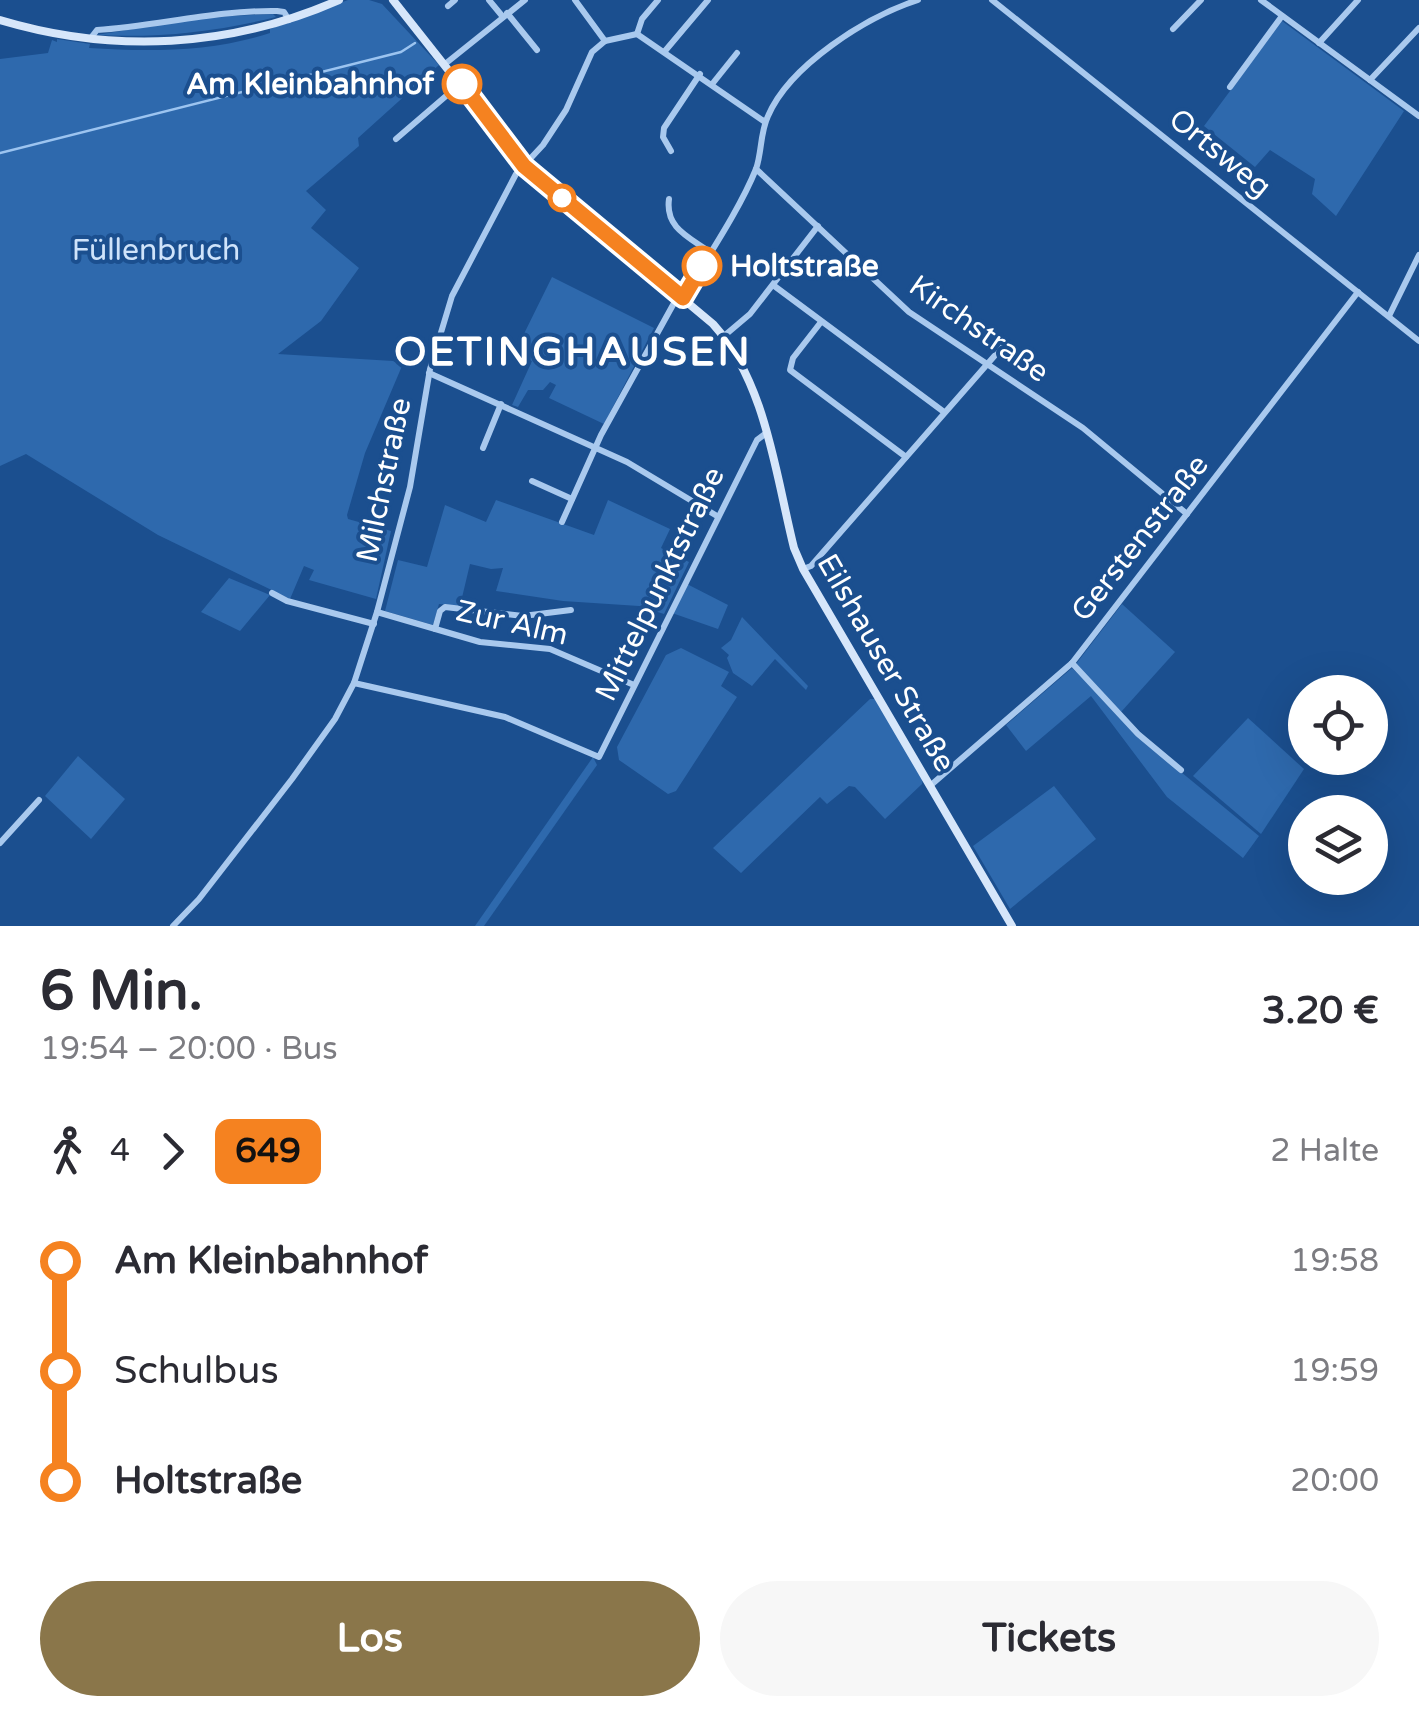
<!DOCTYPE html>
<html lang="de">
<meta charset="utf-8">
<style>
body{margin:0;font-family:"Varela Round",sans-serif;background:#f7f7f7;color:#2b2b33;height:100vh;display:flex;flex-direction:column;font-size:38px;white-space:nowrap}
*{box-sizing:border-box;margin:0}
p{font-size:32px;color:#7c7c81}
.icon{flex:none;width:55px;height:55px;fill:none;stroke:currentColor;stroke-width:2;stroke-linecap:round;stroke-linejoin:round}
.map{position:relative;height:926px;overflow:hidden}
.drawer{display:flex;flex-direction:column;background:#fff;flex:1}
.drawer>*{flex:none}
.badge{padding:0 20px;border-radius:15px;font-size:35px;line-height:65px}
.fabs{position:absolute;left:1288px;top:675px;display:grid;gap:20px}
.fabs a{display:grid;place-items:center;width:100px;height:100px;border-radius:50%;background:#fff;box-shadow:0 10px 40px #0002;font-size:50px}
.map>.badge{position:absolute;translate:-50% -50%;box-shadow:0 0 0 5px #fff}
.legs{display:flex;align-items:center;gap:15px;height:110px;padding:0 40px;font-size:32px}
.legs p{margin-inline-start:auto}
.head{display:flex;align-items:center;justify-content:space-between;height:170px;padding:0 40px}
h1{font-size:55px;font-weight:700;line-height:75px}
.cta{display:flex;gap:20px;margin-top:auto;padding:20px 40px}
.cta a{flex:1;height:115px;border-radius:60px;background:#8a764a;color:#fff;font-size:40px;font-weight:700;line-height:115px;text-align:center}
.cta a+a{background:#f7f7f7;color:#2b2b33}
ul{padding:0 40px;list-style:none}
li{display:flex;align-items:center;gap:35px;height:110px;font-size:38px}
li i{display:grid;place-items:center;width:15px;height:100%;margin:0 12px;background:currentColor}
li i::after{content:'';width:25px;height:25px;margin:-12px;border:8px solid;border-radius:50%;background:#fff}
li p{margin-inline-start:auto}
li:first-child i{background:linear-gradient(#0000 50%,currentColor 0)}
li:last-child i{background:linear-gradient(currentColor 50%,#0000 0)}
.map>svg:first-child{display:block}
.green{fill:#2e69ad}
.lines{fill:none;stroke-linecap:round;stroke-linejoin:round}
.stream{stroke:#9cc4f0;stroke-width:2.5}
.street{stroke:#a9c9ee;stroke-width:6}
.secondary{stroke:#d6e6fa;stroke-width:8}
.line-1-casing{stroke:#fff;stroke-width:22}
.line-1{stroke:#f58220;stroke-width:15}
.stop-1-dot{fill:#fff;stroke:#f58220;stroke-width:5}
.labels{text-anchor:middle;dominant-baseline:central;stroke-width:8;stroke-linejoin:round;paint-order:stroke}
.stop-label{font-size:30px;font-weight:bold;fill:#fff;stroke:#1b4f8f;text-anchor:end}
.street-label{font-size:30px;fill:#fff;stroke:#1b4f8f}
.park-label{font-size:30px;fill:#cfe3fa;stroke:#1b4f8f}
.district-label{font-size:40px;font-weight:bold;letter-spacing:2.5px;fill:#fff;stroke:#1b4f8f}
</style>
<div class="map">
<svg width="1419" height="926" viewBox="0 0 1419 926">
<rect width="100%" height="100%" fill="#1b4f8f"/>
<g class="green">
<path d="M348,0H369L382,4L439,65L358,138L359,146L306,191L326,210L311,228L359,268L321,321L278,354L393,361L402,366L365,453L347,515L348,519L391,531L376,599L309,580L314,570L304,566L290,599L158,535L26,454L0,466V59L48,53L52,40L57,42V39L90,44L89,48C150,52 211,52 270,33V29Z"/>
<path d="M273,14L276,17C215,32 159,38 96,35L209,17Z"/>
<polygon points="1282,21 1404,111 1336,216 1312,194 1315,179 1270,150 1255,167 1204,126"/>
<polygon points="552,277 654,328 604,424 549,398 556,385 550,382 543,390 528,390 518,407 512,405 532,361 515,352"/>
<polygon points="496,500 594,535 608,500 670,529 661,548 689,562 664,614 639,606 563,601 496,591 503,568 491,569 470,564 460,606 439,604 433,625 385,611 398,560 427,567 445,505 486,522"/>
<polygon points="229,578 270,595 240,631 201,612"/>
<polygon points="685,583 728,605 718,629 672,613"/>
<polygon points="1122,604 1175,652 1121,712 1076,664"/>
<polygon points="742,617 808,686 806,690 775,659 752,686 733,673 727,658 729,655 721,648 731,640"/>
<polygon points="681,648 729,672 721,686 737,697 676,791 668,794 619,760 617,747 666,655"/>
<polygon points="1072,668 1181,772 1259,836 1243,858 1167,797 1091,696 1026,751 1006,725"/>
<polygon points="870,699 875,699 923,779 922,784 885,819 855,787 849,786 827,804 820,797 741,873 713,848"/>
<polygon points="1248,718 1304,769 1261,834 1193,776"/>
<polygon points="78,756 125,799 91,839 45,796"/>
<polygon points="593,757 597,765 484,926 475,926"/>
<polygon points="1054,786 1096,839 1010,909 973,846"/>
</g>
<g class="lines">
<polyline class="stream" points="0,153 401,52 415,43"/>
<g class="street">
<polyline points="489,0 503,17"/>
<polyline points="575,0 605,41"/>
<polyline points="992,0 1419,341"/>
<polyline points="1261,0 1419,116"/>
<polyline points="448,6 455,0"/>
<polyline points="507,13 537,50"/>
<polyline points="1173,29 1201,0"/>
<polyline points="637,34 765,122"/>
<polyline points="637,34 642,19 658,0"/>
<path d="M90,39L97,30C157,26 216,10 277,11L284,12L289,20"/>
<polyline points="1319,43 1358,0"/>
<polyline points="665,51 708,0"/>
<polyline points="445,64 525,0"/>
<polyline points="1370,80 1419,28"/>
<polyline points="713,83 737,53"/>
<polyline points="1230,87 1282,16"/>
<polyline points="396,139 460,84"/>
<polyline points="671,151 663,137 664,128 700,74"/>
<polyline points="756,169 909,312 1083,428 1187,514"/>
<path d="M669,199C665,228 689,237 710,252"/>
<polyline points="773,285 944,412"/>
<path d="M683,298C706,259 739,211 756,169C762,152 760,133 768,116C790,65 866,17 918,0"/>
<polyline points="1389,316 1419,255"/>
<polyline points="821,322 793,358 790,370 906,457"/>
<polyline points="724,336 750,314 818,226"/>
<polyline points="429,373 627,462 717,516"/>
<polyline points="483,448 501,404"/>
<polyline points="532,481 572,499"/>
<polyline points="562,522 601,435 679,294"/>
<polyline points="803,569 811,566 1004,345"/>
<polyline points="272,593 287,601 374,624"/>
<polyline points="377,612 480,642 550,649 634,685"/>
<polyline points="435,629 440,611 445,607 523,616 571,610"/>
<polyline points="1072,663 1138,734 1181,770"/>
<polyline points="354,683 505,717 599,757 757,440 765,434"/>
<polyline points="931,785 1072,663 1358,292"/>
<polyline points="0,843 39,800"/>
<polyline points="173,926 199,899 292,779 335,719 354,683 377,612 410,487 430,369 452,296 516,174 543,145 566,110 592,52 605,41 637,34"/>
</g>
<g class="secondary">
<path d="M393,0L524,166L713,324C766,383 775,472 794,548L803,569L1012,926"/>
<path d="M0,20C114,54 230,48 339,0"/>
</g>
</g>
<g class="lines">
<defs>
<polyline id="line-1" points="462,84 524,166 683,298 702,266"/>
</defs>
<use href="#line-1" class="line-1-casing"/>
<use href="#line-1" class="line-1"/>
</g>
<g class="stop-1-dot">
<circle cx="462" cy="84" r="18"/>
<circle cx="562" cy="198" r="12"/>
<circle cx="702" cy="266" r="18"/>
</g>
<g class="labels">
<g class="stop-label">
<text x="434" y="84">Am Kleinbahnhof</text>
<text x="730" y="266" text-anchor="start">Holtstraße</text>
</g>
<g class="street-label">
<text transform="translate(1220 153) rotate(39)">Ortsweg</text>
<text transform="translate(979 329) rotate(35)">Kirchstraße</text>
<text transform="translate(384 480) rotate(-78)">Milchstraße</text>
<text transform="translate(1140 538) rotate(-52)">Gerstenstraße</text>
<text transform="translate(660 584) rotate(-64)">Mittelpunktstraße</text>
<text transform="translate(512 623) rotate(13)">Zur Alm</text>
<text transform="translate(886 663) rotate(60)">Eilshauser Straße</text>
</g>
<g class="park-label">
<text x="156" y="250">Füllenbruch</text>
</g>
<g class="district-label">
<text x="573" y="352">OETINGHAUSEN</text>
</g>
</g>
</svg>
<div class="fabs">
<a><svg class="icon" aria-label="locate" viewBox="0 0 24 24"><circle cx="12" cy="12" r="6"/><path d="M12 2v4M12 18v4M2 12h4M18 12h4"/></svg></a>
<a><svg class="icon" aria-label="layers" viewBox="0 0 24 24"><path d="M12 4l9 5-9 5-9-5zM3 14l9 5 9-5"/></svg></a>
</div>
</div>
<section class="drawer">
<div class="head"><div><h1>6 Min.</h1><p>19:54 – 20:00 · Bus</p></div><b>3.20 €</b></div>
<div class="legs"><svg class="icon" aria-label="walk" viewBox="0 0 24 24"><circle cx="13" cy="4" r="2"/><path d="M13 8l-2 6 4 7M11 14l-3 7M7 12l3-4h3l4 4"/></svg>4<svg class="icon" aria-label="forward" viewBox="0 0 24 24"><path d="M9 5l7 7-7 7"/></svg><b class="badge" style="background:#f58220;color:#111">649</b><p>2 Halte</p></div>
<ul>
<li><i style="color:#f58220"></i><b>Am Kleinbahnhof</b><p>19:58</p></li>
<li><i style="color:#f58220"></i><span>Schulbus</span><p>19:59</p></li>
<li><i style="color:#f58220"></i><b>Holtstraße</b><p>20:00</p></li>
</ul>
<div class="cta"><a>Los</a><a>Tickets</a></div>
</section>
